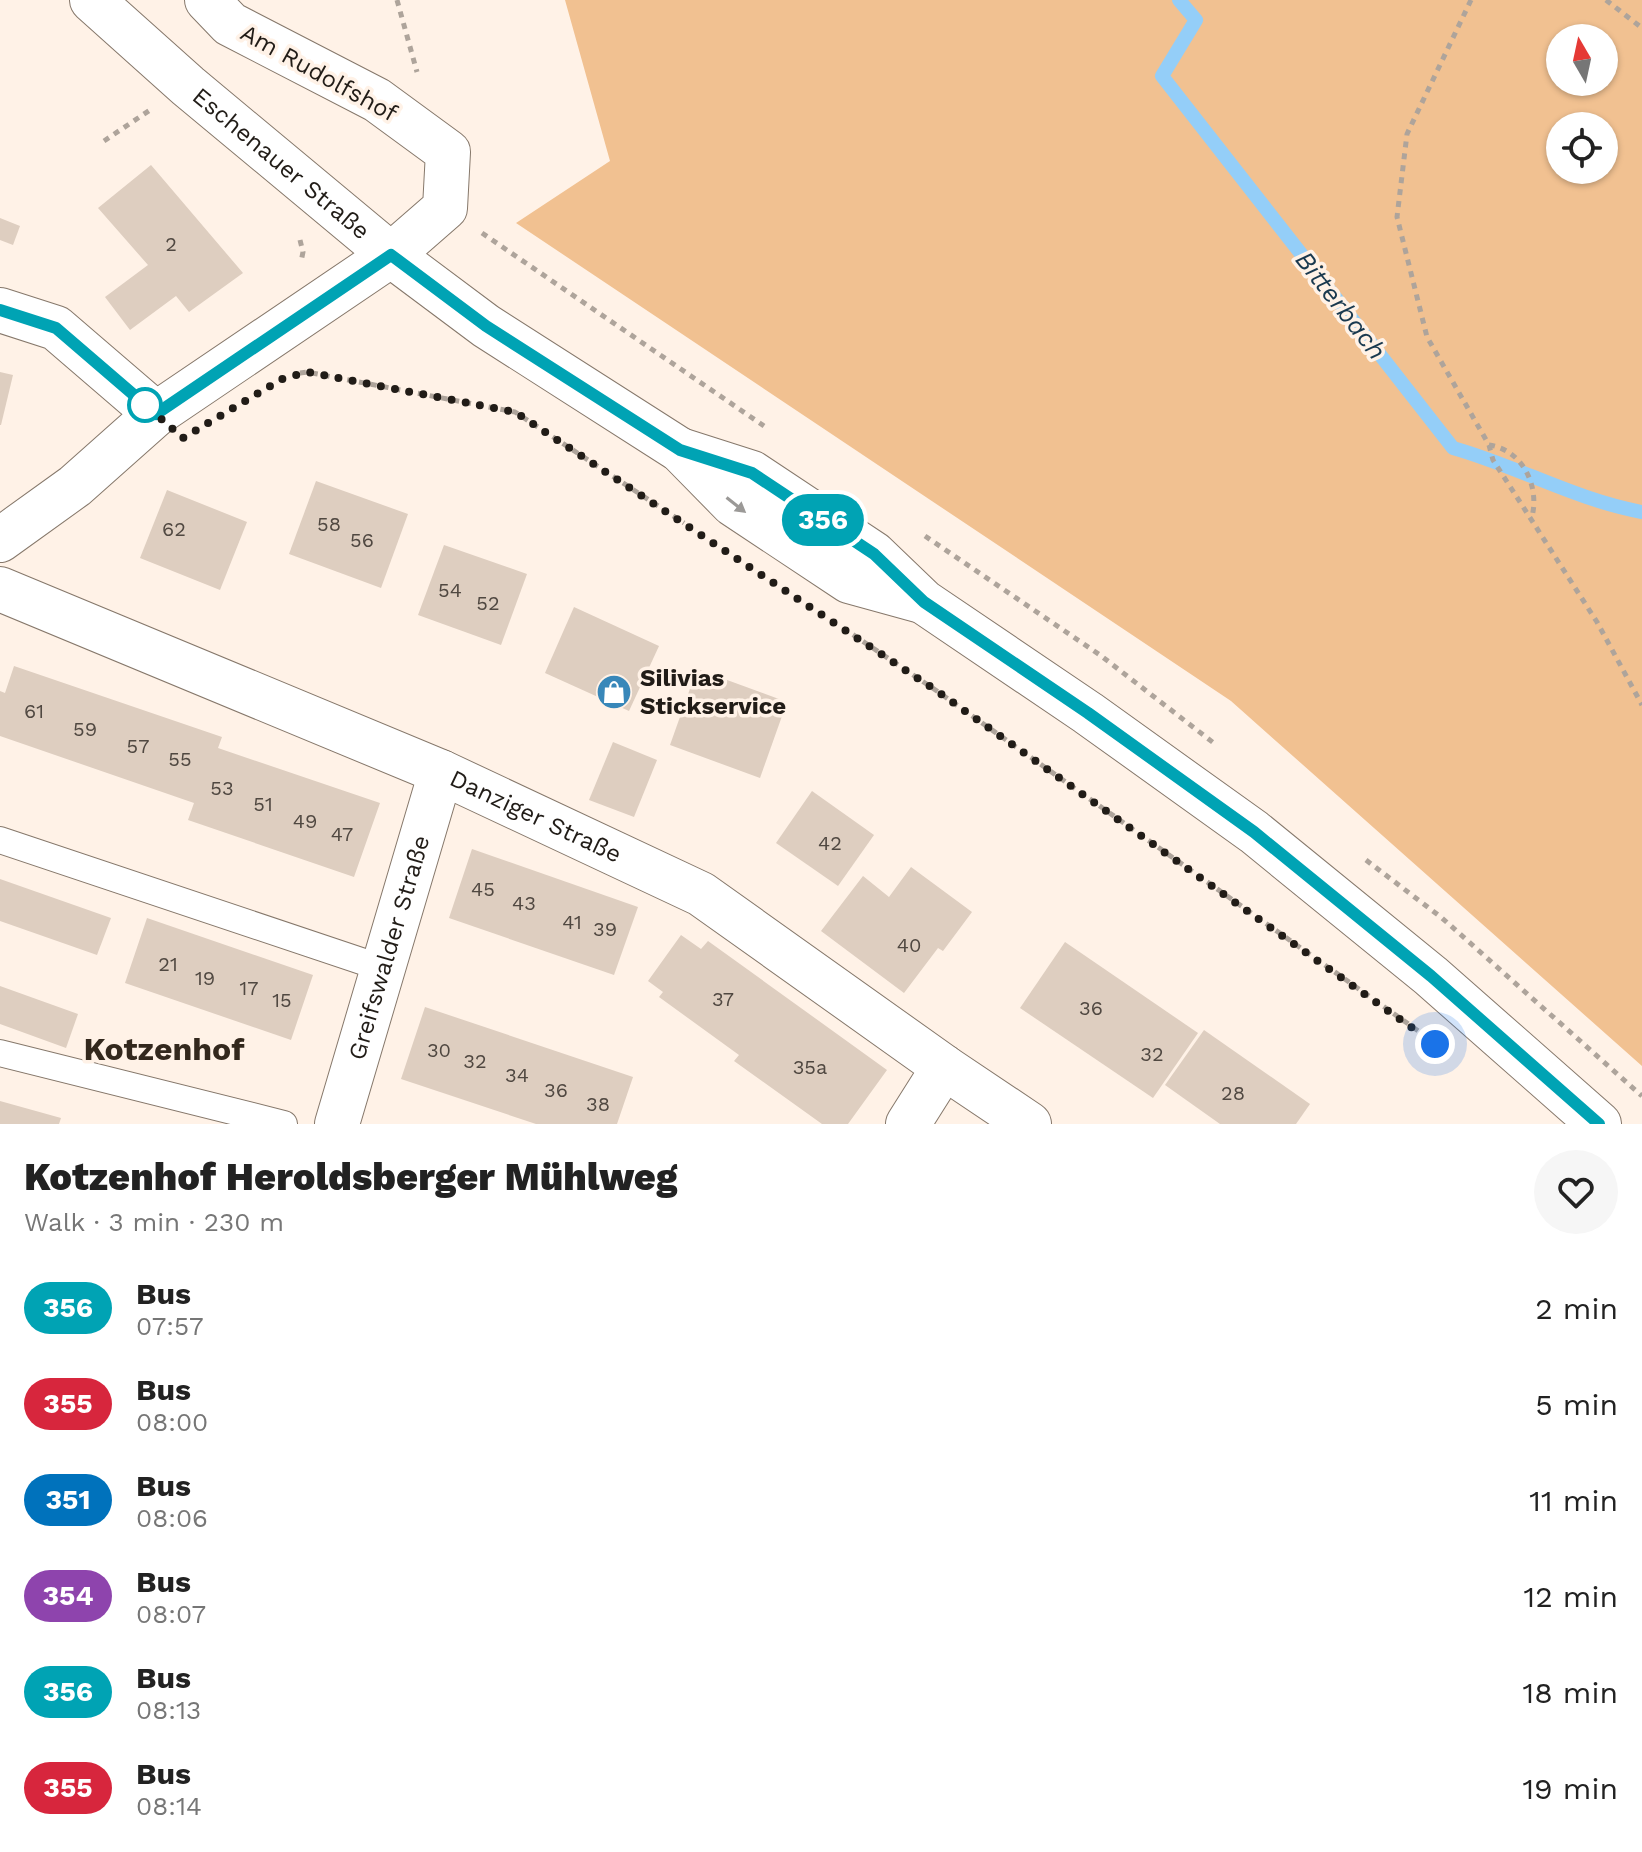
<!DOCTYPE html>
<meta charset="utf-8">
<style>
body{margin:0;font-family:"Work Sans",sans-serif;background:#f6f6f6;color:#222;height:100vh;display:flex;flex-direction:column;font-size:30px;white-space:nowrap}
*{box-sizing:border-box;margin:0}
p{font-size:26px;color:#767676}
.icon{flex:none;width:44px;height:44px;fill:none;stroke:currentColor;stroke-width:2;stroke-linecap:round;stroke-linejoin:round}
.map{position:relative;height:1124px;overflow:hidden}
.panel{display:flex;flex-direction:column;background:#fff;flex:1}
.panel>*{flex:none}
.badge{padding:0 16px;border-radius:26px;font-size:28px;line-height:52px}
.needle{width:52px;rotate:351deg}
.buttons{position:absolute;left:1546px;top:24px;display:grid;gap:16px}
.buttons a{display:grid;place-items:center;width:72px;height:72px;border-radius:50%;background:#fff;box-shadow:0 2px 6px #0004;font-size:40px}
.you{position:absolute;width:40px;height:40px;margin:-20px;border:6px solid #fff;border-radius:50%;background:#1a73e8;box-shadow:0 0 0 12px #1a73e833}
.map>.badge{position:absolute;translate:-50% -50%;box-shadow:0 0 0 4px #fff}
.round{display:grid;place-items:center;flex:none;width:84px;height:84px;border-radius:42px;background:#f6f6f6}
.head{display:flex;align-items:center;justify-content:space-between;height:136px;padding:0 24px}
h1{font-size:38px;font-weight:800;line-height:60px}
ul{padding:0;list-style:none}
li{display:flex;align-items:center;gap:24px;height:96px;padding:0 24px}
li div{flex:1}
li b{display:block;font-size:30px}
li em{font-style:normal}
li .badge{min-width:88px;font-weight:700;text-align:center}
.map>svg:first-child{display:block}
.green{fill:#f1c191;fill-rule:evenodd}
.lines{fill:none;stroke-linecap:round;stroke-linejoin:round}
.stream{stroke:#94cef8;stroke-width:14}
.building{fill:#decec0}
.service-casing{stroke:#86786b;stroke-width:28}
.minor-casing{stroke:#86786b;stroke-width:46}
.secondary-casing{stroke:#86786b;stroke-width:46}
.path{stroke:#aea49b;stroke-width:5;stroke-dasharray:6 6;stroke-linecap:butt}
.service{stroke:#fff;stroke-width:26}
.minor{stroke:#fff;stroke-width:44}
.secondary{stroke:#fff;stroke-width:44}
.oneway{fill:#9b9997}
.line-casing{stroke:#fff;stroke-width:18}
.line{stroke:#00a3b4;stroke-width:12}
.walk{stroke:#211c17;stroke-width:8;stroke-dasharray:0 14.4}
.stop-dot{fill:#fff;stroke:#00a3b4;stroke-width:4}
.labels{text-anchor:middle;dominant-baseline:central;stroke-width:7;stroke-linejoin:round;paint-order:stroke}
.number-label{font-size:20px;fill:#504841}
.street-label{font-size:24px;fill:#211c17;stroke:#fff2e7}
.poi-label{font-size:24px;font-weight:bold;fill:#211c17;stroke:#fff2e7;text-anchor:start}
.water-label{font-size:26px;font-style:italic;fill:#19394f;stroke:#fff2e7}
.district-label{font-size:32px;font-weight:bold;fill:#33281d;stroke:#fff2e7}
</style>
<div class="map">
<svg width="1642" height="1124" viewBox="0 0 1642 1124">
<rect width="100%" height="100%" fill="#fff2e7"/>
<path class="green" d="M565,0H1642V1066L1231,701L516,223L610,161ZM1560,38H1604V82H1560ZM1560,126H1604V170H1560Z"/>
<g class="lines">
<path class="stream" d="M1179,0L1196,20L1162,76L1453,448C1517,466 1576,500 1642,512"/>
</g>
<g class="building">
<polygon points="151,165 243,273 189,312 176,296 130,330 105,297 148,265 98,208"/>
<polygon points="0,218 20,226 13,245 0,240"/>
<polygon points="0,372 13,375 1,425 0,425"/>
<polygon points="316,481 408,514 381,588 289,554"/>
<polygon points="167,490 247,522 220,590 140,558"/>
<polygon points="444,545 527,574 501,645 418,615"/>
<polygon points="574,607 659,646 629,711 545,673"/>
<polygon points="14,666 222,737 218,748 380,803 354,877 188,820 194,803 0,736 0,691 5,693"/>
<polygon points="697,669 787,702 760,778 670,745"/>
<polygon points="613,742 657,760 634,817 589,800"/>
<polygon points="812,791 874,835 838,886 776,843"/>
<polygon points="472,849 638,907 614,975 449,918"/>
<polygon points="911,867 972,912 943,951 938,948 904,993 821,931 863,876 889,897"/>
<polygon points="0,879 111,918 97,955 0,921"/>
<polygon points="147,918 313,975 291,1040 125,983"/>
<polygon points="681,935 701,949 708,941 887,1070 848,1124 822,1124 734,1061 739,1055 659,997 663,992 648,981"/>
<polygon points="1065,942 1198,1033 1153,1098 1020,1008"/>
<polygon points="0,986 78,1014 66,1048 0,1024"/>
<polygon points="425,1007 633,1077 617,1124 536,1124 401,1079"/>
<polygon points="1204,1030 1310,1104 1296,1124 1220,1124 1165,1085"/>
<polygon points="0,1101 61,1118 59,1124 0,1124"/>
</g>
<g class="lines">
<defs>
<g id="service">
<polyline points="0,840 382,968"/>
<polyline points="0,1053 284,1124"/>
</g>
<g id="minor">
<polyline points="0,310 56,328 156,414"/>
<polyline points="0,540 75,486 156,414 391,255 445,208 448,152 377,100 230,24 207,0"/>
<path id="s1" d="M0,589L441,772L701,894L944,1067L1029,1124"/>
<path id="s2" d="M337,1124L441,772"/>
<polyline points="908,1124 944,1067"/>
</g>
<g id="secondary">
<path id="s3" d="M92,0L188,86L391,255L486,326L680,450L733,504L849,581L918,600"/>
<polyline points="680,450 752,473 874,554 924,602 1088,713 1254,832 1431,976 1599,1124"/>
</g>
</defs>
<use href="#service" class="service-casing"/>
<use href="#minor" class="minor-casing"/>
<use href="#secondary" class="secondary-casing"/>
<g class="path">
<polyline points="397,0 417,72"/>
<polyline points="1471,0 1407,134 1397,217 1427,337 1489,445 1493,460 1597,622 1642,705"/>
<polyline points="1606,0 1642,28"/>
<polyline points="104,141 150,110"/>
<polyline points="482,233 764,426"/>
<polyline points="300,240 303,252 301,262"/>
<polyline points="300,373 307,372 515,412 684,523"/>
<path d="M1489,445C1524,450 1541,489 1531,520"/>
<polyline points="925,536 1100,655 1215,744"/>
<polyline points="843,628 934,689 1424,1035"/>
<polyline points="1366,860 1442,918 1642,1096"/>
</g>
<use href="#service" class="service"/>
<use href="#minor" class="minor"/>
<use href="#secondary" class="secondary"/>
</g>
<defs><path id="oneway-solid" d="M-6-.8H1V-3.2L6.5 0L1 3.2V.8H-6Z" transform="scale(2)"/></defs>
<use class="oneway" href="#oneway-solid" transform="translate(736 505) rotate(38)"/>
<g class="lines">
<defs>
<polyline id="line" points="0,310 56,328 156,414 391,255 486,326 680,450 752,473 874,554 924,602 1088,713 1254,832 1431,976 1599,1124"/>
</defs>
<use href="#line" class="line-casing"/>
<use href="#line" class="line"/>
<polyline class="walk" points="145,405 137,398 183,438 282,379 307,372 515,412 934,689 1435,1044"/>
</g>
<defs>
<symbol id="shop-disc" viewBox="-11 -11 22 22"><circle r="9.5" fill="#3887b9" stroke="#fff2e7"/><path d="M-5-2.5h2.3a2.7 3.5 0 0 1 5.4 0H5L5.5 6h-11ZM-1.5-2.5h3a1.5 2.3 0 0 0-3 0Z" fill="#fff"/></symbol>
</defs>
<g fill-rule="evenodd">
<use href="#shop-disc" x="594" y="672" width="40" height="40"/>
</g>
<circle class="stop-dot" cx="145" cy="405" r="16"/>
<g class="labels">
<g class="number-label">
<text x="171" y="244">2</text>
<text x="329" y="524">58</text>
<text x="174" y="529">62</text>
<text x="362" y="540">56</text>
<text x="450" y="590">54</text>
<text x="488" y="603">52</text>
<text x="34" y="711">61</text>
<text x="85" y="729">59</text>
<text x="138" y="746">57</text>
<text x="180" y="759">55</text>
<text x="222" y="788">53</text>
<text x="263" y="804">51</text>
<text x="305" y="821">49</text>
<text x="342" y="834">47</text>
<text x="830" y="843">42</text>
<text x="483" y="889">45</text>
<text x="524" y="903">43</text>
<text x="572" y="922">41</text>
<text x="605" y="929">39</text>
<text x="909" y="945">40</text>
<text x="168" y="964">21</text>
<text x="205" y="978">19</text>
<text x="249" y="988">17</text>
<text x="723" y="999">37</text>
<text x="282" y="1000">15</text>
<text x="1091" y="1008">36</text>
<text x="439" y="1050">30</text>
<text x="1152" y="1054">32</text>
<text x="475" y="1061">32</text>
<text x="810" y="1067">35a</text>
<text x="517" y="1075">34</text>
<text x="556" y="1090">36</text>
<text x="1233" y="1093">28</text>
<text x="598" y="1104">38</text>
</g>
<g class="street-label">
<text transform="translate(319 73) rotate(29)">Am Rudolfshof</text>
<text stroke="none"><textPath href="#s3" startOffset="250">Eschenauer Straße</textPath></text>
<text stroke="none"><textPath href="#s1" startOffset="582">Danziger Straße</textPath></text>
<text stroke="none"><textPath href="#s2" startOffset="184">Greifswalder Straße</textPath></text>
</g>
<g class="poi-label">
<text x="640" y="678">Silivias<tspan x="640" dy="28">Stickservice</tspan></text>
</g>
<g class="water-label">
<text transform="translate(1341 305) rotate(52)">Bitterbach</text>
</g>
<g class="district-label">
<text x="164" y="1049">Kotzenhof</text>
</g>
</g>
</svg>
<div class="buttons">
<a><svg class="needle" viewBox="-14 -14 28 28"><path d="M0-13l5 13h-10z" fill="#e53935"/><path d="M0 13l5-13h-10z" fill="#767676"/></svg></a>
<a><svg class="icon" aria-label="locate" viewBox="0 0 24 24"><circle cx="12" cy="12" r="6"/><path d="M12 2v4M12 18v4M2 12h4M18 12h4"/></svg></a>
</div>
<div class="you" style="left:1435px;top:1044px"></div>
<b class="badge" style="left:823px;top:520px;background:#00a3b4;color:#fff">356</b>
</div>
<section class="panel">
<div class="head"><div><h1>Kotzenhof Heroldsberger Mühlweg</h1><p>Walk · 3 min · 230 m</p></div><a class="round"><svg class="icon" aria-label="heart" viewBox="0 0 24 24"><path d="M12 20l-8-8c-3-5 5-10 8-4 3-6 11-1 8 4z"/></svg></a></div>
<ul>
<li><span class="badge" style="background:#00a3b4;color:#fff">356</span><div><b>Bus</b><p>07:57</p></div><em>2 min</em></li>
<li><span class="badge" style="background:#d7263d;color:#fff">355</span><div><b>Bus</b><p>08:00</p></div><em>5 min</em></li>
<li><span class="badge" style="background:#0072bc;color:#fff">351</span><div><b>Bus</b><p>08:06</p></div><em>11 min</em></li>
<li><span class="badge" style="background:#8e44ad;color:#fff">354</span><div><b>Bus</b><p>08:07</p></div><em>12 min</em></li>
<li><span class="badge" style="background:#00a3b4;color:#fff">356</span><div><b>Bus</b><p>08:13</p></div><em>18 min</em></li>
<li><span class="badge" style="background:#d7263d;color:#fff">355</span><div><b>Bus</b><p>08:14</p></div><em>19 min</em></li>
</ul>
</section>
